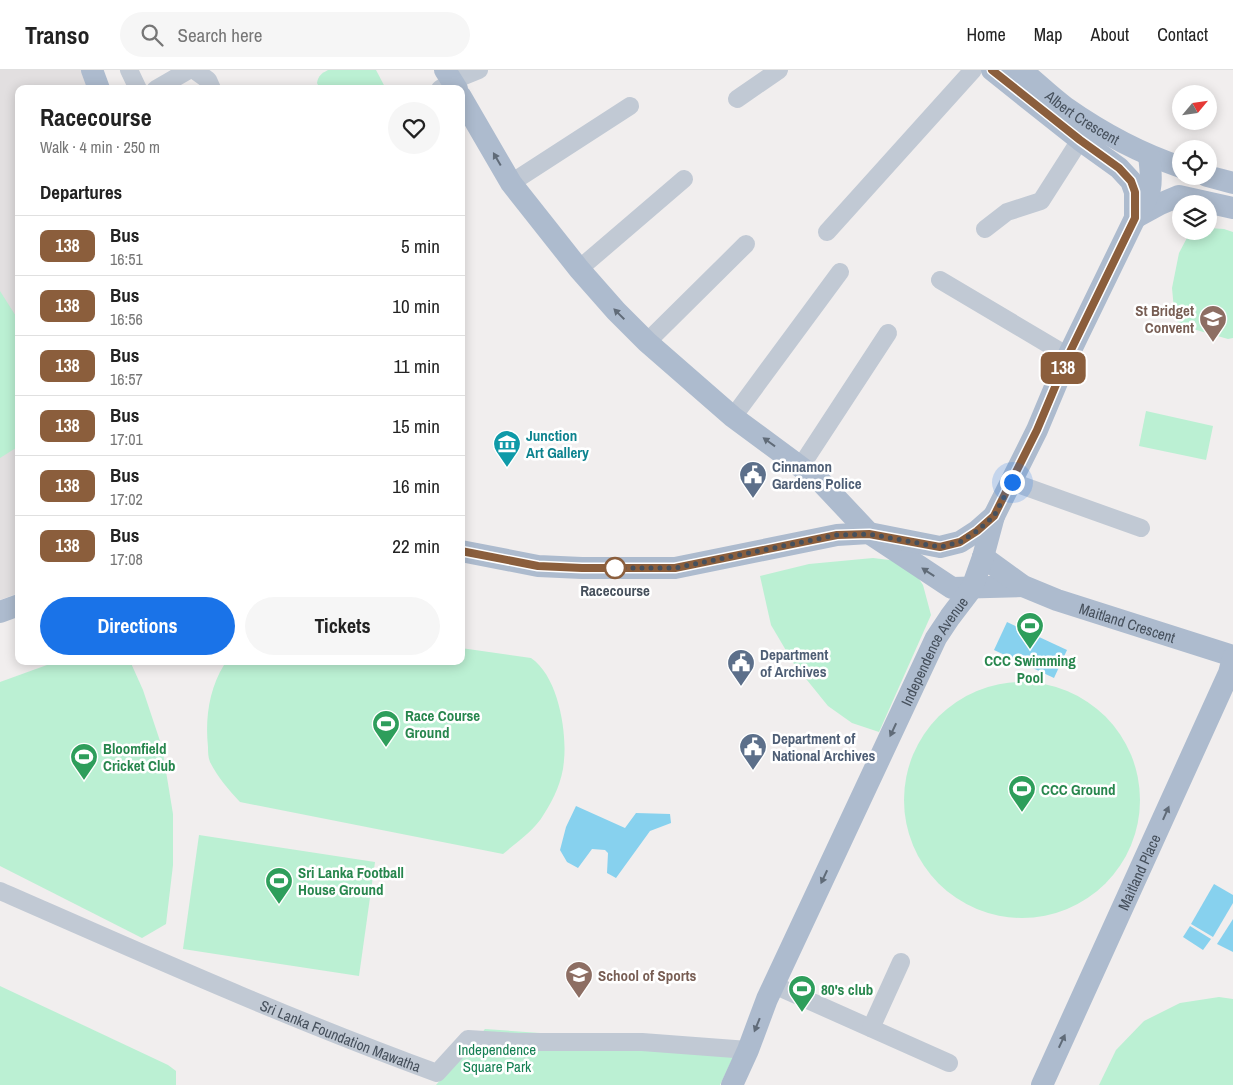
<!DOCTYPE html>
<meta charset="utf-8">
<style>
body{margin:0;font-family:"Archivo Narrow",sans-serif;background:#f6f6f6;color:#222;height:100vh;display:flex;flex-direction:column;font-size:19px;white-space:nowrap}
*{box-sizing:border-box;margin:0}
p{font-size:16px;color:#767676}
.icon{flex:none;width:28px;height:28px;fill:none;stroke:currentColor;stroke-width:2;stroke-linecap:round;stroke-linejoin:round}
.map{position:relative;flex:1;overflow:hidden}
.sheet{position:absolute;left:15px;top:15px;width:450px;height:580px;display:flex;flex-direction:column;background:#fff;border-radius:10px;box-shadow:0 2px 12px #0003}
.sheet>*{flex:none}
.badge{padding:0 10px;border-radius:8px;font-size:18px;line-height:32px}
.needle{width:32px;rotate:61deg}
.controls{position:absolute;left:1172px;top:15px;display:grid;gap:10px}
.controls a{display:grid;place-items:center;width:45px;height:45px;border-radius:50%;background:#fff;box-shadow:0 2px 12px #0003;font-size:25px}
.you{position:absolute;width:25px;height:25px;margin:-12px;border:4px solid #fff;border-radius:50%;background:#1a73e8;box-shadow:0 0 0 8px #1a73e833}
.map>.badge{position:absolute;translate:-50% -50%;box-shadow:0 0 0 2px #fff}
h2{padding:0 25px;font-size:19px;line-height:45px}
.round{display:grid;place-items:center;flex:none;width:52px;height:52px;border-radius:26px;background:#f6f6f6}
.head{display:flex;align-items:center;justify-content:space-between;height:85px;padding:0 25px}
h1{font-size:24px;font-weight:800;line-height:38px}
.button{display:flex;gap:10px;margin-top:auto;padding:10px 25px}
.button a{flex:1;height:58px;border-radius:30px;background:#1a73e8;color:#fff;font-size:20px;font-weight:800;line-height:58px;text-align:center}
.button a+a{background:#f6f6f6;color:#222}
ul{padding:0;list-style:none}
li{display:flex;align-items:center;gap:15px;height:60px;padding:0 25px;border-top:1px solid #e0e0e0}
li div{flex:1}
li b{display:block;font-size:19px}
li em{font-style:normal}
li .badge{min-width:55px;font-weight:700;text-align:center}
header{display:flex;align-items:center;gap:30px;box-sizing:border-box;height:70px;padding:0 25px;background:#fff;border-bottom:1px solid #e0e0e0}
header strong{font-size:24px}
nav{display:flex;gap:28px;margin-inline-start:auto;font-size:18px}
.search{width:350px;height:45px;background:#f6f6f6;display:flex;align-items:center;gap:12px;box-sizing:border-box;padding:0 18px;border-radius:28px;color:#767676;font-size:19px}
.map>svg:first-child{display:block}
.education{fill:#e2dfe0}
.green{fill:#bbf0d3}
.water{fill:#87d1ee}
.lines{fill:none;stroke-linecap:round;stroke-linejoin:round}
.minor{stroke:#c1c9d4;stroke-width:18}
.major{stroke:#adbbce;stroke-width:22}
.oneway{fill:#606b78}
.line-casing{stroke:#fff;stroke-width:11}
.line{stroke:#8b5e3c;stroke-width:8}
.walk{stroke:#46505c;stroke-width:5;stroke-dasharray:0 9}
.stop-dot{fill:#fff;stroke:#8b5e3c;stroke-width:2.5}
.labels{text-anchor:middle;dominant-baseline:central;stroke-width:5;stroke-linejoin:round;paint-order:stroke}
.street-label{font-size:15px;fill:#46505c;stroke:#fff}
.education-label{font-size:15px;font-weight:bold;fill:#785e54;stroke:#fff;text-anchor:end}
.culture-label{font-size:15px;font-weight:bold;fill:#0d838f;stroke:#fff;text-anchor:start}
.service-label{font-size:15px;font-weight:bold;fill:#4e5e75;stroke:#fff;text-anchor:start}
.stop-label{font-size:15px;font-weight:bold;fill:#46505c;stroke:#fff}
.leisure-label{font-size:15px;font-weight:bold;fill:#27864d;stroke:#fff;text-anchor:start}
.park-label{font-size:15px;fill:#147f52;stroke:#fff}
</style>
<header>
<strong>Transo</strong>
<div class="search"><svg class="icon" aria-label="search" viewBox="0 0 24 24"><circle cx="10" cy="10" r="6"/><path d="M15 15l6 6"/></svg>Search here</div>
<nav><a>Home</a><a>Map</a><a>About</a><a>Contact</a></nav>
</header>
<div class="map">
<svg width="1233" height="1015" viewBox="0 0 1233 1015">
<rect width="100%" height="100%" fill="#f1eeee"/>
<polygon class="education" points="0,0 86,0 93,19 19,19 19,523 0,530"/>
<g class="green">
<path d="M328,0H376L386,19H320L317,13C318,6 322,3 328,0Z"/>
<polygon points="1209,158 1224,159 1233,162 1233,268 1228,269 1186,257 1175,250 1172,218 1179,183 1189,164 1193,161 1209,161"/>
<polygon points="0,221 19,251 19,376 0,388"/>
<polygon points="1146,341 1213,356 1206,390 1139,376"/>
<polygon points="873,488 898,491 913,500 923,515 931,545 879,662 852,653 828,636 794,594 771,555 760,506 809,494"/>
<path d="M461,578L531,588C558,606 567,661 564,690C563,709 554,729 544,744C535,760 517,772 503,784L240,732C229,720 218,708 210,692C208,687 208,682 208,677C205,649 209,619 224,595L220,591H461Z"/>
<polygon points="58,591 130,591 143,620 162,677 173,744 173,795 166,854 142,868 0,796 0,612"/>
<circle cx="1022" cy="730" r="118"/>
<polygon points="199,765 375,792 359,906 183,879"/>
<polygon points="0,916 168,995 176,1001 176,1015 0,1015"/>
<polygon points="1219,927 1233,929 1233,1015 1099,1015 1116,980 1144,951 1180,933"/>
<polygon points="485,959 611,968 735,983 720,1015 436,1015"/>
</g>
<g class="water">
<polygon points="1007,552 1067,580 1054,608 994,580"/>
<polygon points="576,736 625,758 636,743 670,744 671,753 650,761 616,808 607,803 608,783 605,780 592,779 578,798 567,792 560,780 566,757"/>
<polygon points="1214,814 1233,825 1233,833 1213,867 1191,854"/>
<polygon points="1233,849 1233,882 1217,874"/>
<polygon points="1190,856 1211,869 1203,880 1183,867"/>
</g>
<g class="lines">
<g class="minor">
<polyline points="129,0 138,19"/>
<polyline points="194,0 208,10 212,19"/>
<polyline points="156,19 189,0"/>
<polyline points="440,19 452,11 479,0"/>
<polyline points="737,29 779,0"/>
<polyline points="511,113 630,36"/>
<polyline points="985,159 1007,142 1041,131 1080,70"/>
<polyline points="827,162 973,0"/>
<polyline points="579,199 684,109"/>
<polyline points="940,210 1068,286"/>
<polyline points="647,272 746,174"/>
<polyline points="733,347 840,202"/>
<polyline points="801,396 888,263"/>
<polyline points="1012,412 1141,458"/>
<path id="s1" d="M0,821C144,884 289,949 437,1003L468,969L518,972H642L748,980"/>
<polyline points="774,915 949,993"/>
<polyline points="871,958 901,892"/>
</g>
<g class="major">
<polyline points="92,0 99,19"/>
<polyline points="445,0 457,19"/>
<polyline points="992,0 1080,70 1119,98 1131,111 1135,122 1135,148"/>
<path id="s2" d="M1021,0C1036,12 1050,26 1065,37C1102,63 1139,83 1181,97"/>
<polyline points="461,27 511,113 579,199 616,241 647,272 733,347 821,412 869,463 952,518 1023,516"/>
<polyline points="1207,106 1233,113"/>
<polyline points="1138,146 1160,134 1179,126 1233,138"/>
<polyline points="461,481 538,496 582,498 675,498 837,465 869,463 940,477 960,472 977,461 994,446"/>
<path id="s3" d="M983,487L1023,516L1057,530L1233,586"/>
<polyline points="0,542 19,535"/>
<path id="s4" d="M732,1015L748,980L767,929L936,568L950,547L972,518L983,487L994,446L1037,360L1068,286L1135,148C1152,123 1153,116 1149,86"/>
<path id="s5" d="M1042,1015L1229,603L1233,588"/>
</g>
</g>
<defs><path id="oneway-solid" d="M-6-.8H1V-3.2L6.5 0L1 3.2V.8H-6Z" transform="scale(1.25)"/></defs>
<g class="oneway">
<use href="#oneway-solid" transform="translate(497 89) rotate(-120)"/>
<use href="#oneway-solid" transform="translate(619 244) rotate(-135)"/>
<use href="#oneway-solid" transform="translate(769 372) rotate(-144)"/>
<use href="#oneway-solid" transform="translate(928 502) rotate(-147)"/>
<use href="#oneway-solid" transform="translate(893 660) rotate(115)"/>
<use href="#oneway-solid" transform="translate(1166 743) rotate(-66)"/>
<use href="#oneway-solid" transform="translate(824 807) rotate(115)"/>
<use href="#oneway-solid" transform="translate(757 955) rotate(112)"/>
<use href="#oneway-solid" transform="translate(1062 971) rotate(-65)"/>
</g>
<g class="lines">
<defs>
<polyline id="line" points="461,481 538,496 582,498 675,498 837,465 869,464 940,477 960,472 977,461 994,446 1037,360 1068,286 1135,148 1135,122 1131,111 1119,98 1080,70 992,0"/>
</defs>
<use href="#line" class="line-casing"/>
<use href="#line" class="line"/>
<polyline class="walk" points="615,498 675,498 837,465 869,464 940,477 960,472 977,461 994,446 1012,412"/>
</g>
<defs>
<symbol id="school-pin" viewBox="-11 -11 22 30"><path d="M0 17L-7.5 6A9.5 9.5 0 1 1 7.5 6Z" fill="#8d6e63" stroke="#fff"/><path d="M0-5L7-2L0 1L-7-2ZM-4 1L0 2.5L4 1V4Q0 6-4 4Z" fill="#fff"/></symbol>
<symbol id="museum-pin" viewBox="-11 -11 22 30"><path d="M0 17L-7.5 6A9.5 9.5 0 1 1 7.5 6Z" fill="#0f9aa8" stroke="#fff"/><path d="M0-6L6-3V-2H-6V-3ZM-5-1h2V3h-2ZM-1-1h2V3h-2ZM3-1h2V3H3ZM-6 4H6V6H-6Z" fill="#fff"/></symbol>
<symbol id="civic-pin" viewBox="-11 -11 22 30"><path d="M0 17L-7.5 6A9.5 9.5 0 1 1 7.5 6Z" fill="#5c6f8a" stroke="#fff"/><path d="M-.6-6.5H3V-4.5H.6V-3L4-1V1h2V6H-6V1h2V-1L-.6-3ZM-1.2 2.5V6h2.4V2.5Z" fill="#fff"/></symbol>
<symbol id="stadium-pin" viewBox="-11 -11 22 30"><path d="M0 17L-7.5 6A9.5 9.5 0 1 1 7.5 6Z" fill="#2e9e5b" stroke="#fff"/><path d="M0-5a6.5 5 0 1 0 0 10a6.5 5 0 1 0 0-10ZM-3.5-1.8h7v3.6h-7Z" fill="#fff"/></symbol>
</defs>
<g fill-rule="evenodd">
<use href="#school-pin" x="1197" y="233" width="32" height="43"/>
<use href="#museum-pin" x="491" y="358" width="32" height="43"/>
<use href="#civic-pin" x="737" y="389" width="32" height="43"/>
<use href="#stadium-pin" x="1014" y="540" width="32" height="43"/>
<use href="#civic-pin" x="725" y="577" width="32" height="43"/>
<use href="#stadium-pin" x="370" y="638" width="32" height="43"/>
<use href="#civic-pin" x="737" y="661" width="32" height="43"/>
<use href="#stadium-pin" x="68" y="671" width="32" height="43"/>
<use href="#stadium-pin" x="1006" y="703" width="32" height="43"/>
<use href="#stadium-pin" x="263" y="795" width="32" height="43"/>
<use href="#school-pin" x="563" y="889" width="32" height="43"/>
<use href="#stadium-pin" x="786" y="903" width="32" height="43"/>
</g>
<circle class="stop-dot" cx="615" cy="498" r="10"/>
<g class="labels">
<g class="street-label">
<text stroke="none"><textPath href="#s2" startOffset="78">Albert Crescent</textPath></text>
<text stroke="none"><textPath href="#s3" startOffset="160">Maitland Crescent</textPath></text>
<text stroke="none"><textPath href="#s4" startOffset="479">Independence Avenue</textPath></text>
<text stroke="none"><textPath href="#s5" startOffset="234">Maitland Place</textPath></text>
<text stroke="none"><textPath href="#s1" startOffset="370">Sri Lanka Foundation Mawatha</textPath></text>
</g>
<g class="education-label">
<text x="1194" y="240">St Bridget<tspan x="1194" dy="17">Convent</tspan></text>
<text x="598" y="905" text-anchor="start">School of Sports</text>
</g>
<g class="culture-label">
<text x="526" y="365">Junction<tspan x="526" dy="17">Art Gallery</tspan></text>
</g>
<g class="service-label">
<text x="772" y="396">Cinnamon<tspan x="772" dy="17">Gardens Police</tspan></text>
<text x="760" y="584">Department<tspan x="760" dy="17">of Archives</tspan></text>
<text x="772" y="668">Department of<tspan x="772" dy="17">National Archives</tspan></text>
</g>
<g class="stop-label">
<text x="615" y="520">Racecourse</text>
</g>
<g class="leisure-label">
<text x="1030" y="590" text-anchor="middle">CCC Swimming<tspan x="1030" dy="17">Pool</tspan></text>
<text x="405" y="645">Race Course<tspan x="405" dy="17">Ground</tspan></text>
<text x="103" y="678">Bloomfield<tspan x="103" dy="17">Cricket Club</tspan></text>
<text x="1041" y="719">CCC Ground</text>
<text x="298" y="802">Sri Lanka Football<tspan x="298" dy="17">House Ground</tspan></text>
<text x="821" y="919">80's club</text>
</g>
<g class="park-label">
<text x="497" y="979">Independence<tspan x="497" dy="17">Square Park</tspan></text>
</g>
</g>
</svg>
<div class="controls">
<a><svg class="needle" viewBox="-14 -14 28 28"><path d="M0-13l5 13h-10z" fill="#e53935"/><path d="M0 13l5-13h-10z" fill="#767676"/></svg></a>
<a><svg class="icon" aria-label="locate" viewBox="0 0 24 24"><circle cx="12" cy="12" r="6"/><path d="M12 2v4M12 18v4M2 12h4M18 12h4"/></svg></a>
<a><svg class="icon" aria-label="layers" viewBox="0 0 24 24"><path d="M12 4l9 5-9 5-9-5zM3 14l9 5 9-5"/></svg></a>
</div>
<div class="you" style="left:1012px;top:412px"></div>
<b class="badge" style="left:1063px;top:298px;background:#8b5e3c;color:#fff">138</b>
<section class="sheet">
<div class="head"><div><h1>Racecourse</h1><p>Walk · 4 min · 250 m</p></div><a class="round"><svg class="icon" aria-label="heart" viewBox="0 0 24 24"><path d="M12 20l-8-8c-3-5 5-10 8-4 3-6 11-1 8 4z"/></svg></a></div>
<h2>Departures</h2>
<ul>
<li><span class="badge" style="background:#8b5e3c;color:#fff">138</span><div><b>Bus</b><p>16:51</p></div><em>5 min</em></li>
<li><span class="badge" style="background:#8b5e3c;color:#fff">138</span><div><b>Bus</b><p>16:56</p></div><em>10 min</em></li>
<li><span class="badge" style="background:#8b5e3c;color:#fff">138</span><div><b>Bus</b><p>16:57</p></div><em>11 min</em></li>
<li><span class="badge" style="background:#8b5e3c;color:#fff">138</span><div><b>Bus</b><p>17:01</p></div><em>15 min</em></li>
<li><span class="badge" style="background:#8b5e3c;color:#fff">138</span><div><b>Bus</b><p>17:02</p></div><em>16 min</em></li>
<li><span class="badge" style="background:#8b5e3c;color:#fff">138</span><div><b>Bus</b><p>17:08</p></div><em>22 min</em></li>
</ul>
<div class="button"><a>Directions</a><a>Tickets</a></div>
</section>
</div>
